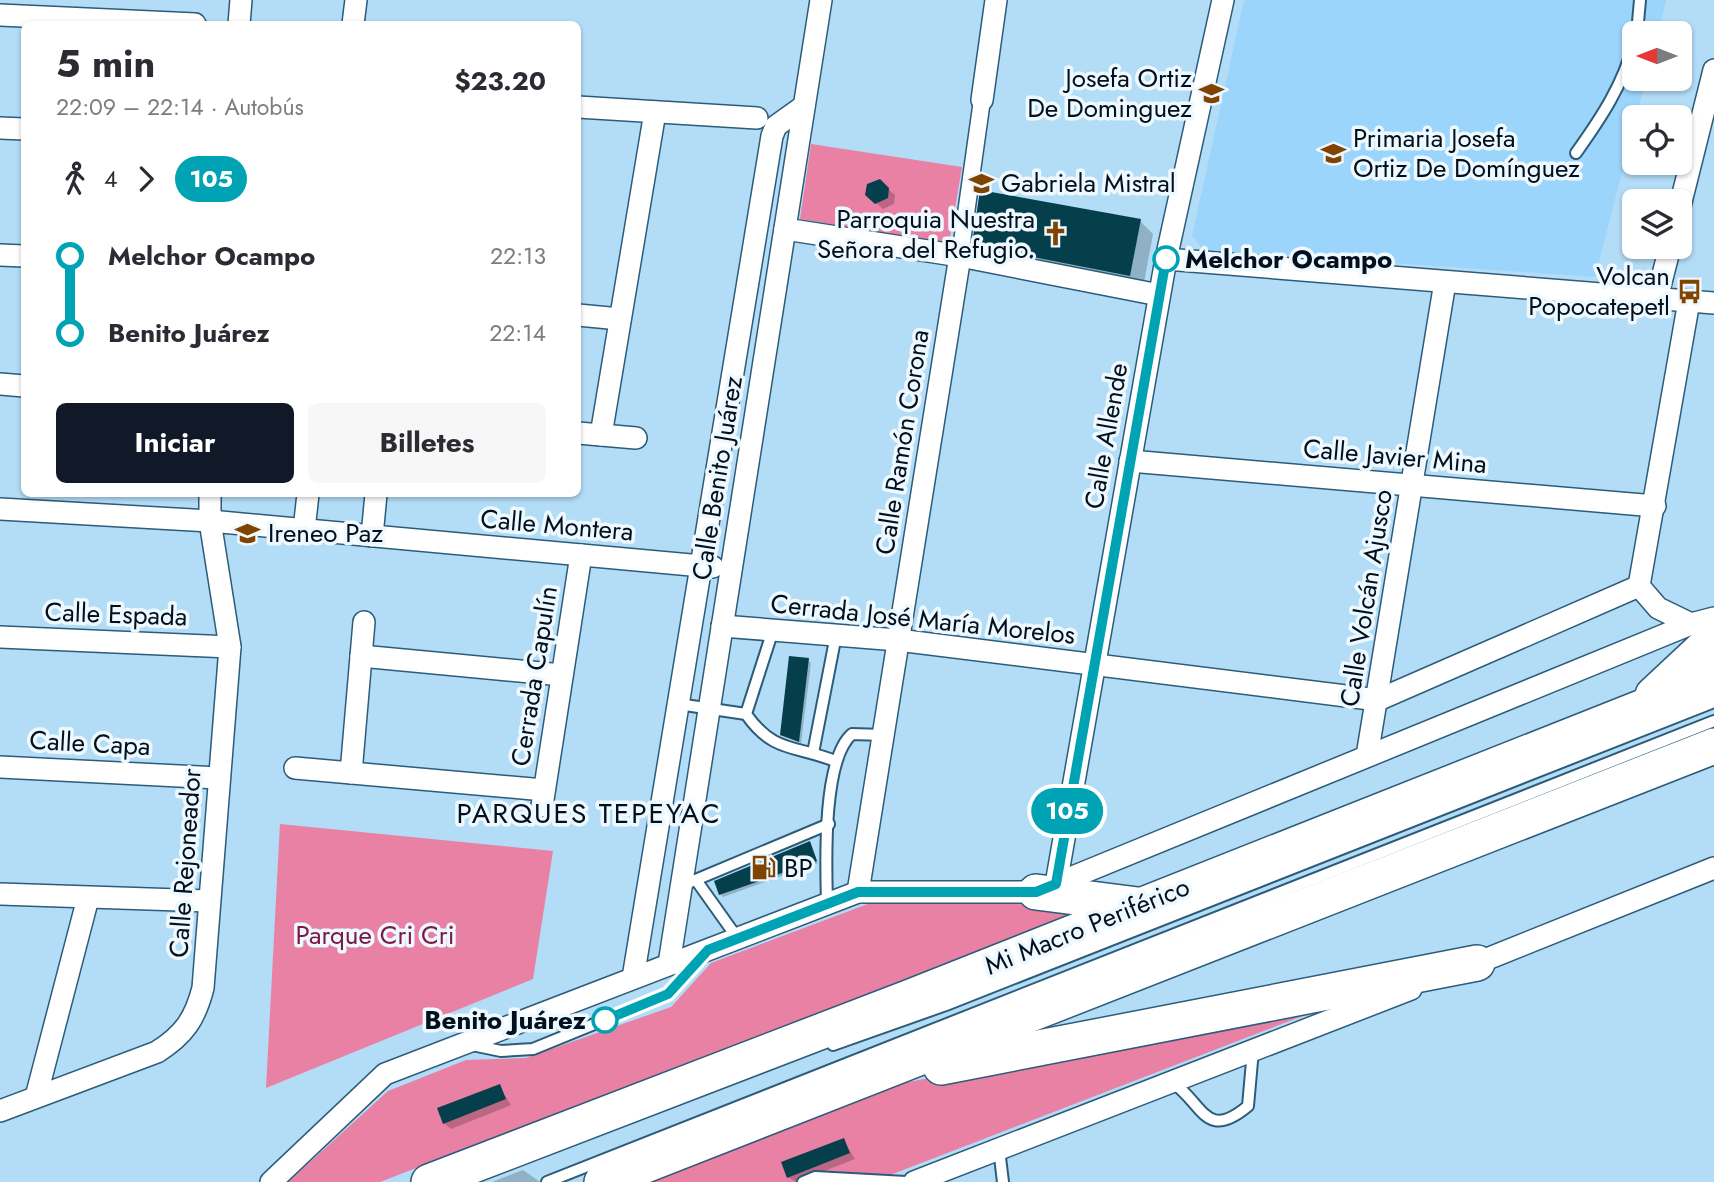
<!DOCTYPE html>
<html lang="es">
<meta charset="utf-8">
<style>
body{margin:0;font-family:Jost,sans-serif;background:#f7f7f7;color:#2b2b33;height:100vh;display:flex;flex-direction:column;font-size:26px;white-space:nowrap}
*{box-sizing:border-box;margin:0}
p{font-size:23px;color:#7c7c81}
.icon{flex:none;width:38px;height:38px;fill:none;stroke:currentColor;stroke-width:2;stroke-linecap:round;stroke-linejoin:round}
.map{position:relative;flex:1;overflow:hidden}
.panel{position:absolute;left:21px;top:21px;width:560px;height:476px;display:flex;flex-direction:column;background:#fff;border-radius:10px;box-shadow:0 2px 5px #0004}
.panel>*{flex:none}
.badge{padding:0 14px;border-radius:23px;font-size:24px;line-height:46px}
.needle{width:46px;rotate:270deg}
.fabs{position:absolute;left:1622px;top:21px;display:grid;gap:14px}
.fabs a{display:grid;place-items:center;width:70px;height:70px;border-radius:10px;background:#fff;box-shadow:0 2px 5px #0004;font-size:35px}
.map>.badge{position:absolute;translate:-50% -50%;box-shadow:0 0 0 4px #fff}
.legs{display:flex;align-items:center;gap:10px;height:77px;padding:0 35px;font-size:23px}
.legs p{margin-inline-start:auto}
.overview{display:flex;align-items:center;justify-content:space-between;height:119px;padding:0 35px}
h1{font-size:38px;font-weight:700;line-height:52px}
.primary-button{display:flex;gap:14px;margin-top:auto;padding:14px 35px}
.primary-button a{flex:1;height:80px;border-radius:10px;background:#111827;color:#fff;font-size:28px;font-weight:700;line-height:80px;text-align:center}
.primary-button a+a{background:#f7f7f7;color:#2b2b33}
ul{padding:0 35px;list-style:none}
li{display:flex;align-items:center;gap:24px;height:77px;font-size:26px}
li i{display:grid;place-items:center;width:10px;height:100%;margin:0 9px;background:currentColor}
li i::after{content:'';width:18px;height:18px;margin:-9px;border:5px solid;border-radius:50%;background:#fff}
li p{margin-inline-start:auto}
li:first-child i{background:linear-gradient(#0000 50%,currentColor 0)}
li:last-child i{background:linear-gradient(currentColor 50%,#0000 0)}
.map>svg:first-child{display:block}
.built{fill:#9bd5fc}
.green{fill:#e981a5}
.shadow{fill:#0003}
.building{fill:#053f4c}
.lines{fill:none;stroke-linecap:round;stroke-linejoin:round}
.service-casing{stroke:#2c5c79;stroke-width:14}
.pedestrian-casing{stroke:#2c5c79;stroke-width:19}
.minor-casing{stroke:#2c5c79;stroke-width:24}
.trunk-casing{stroke:#2c5c79;stroke-width:38}
.service{stroke:#fff;stroke-width:10}
.pedestrian{stroke:#fff;stroke-width:16}
.minor{stroke:#fff;stroke-width:21}
.trunk{stroke:#fff;stroke-width:35}
.line-1-casing{stroke:#fff;stroke-width:16}
.line-1{stroke:#00a3b4;stroke-width:10}
.stop-1-dot{fill:#fff;stroke:#00a3b4;stroke-width:3.5}
.labels{text-anchor:middle;dominant-baseline:central;stroke-width:7;stroke-linejoin:round;paint-order:stroke}
.poi-label{font-size:26px;fill:#01101c;stroke:#eef8ff;text-anchor:start}
.stop-label{font-size:26px;font-weight:bold;fill:#01101c;stroke:#eef8ff;text-anchor:start}
.street-label{font-size:26px;fill:#01101c;stroke:#eef8ff}
.park-label{font-size:26px;fill:#7d1746;stroke:#eef8ff}
.neighbourhood-label{font-size:28px;letter-spacing:2px;fill:#01101c;stroke:#eef8ff}
</style>
<div class="map">
<svg width="1714" height="1182" viewBox="0 0 1714 1182">
<rect width="100%" height="100%" fill="#b3dcf7"/>
<polygon class="built" points="1244,0 1666,0 1658,33 1634,33 1634,79 1646,79 1595,277 1203,250 1192,236"/>
<g class="green">
<polygon points="811,144 962,167 949,244 800,219"/>
<polygon points="280,824 553,851 533,979 266,1088"/>
<polygon points="873,902 1007,902 1077,914 380,1182 288,1182 388,1091 466,1060 526,1058 671,1007 711,963"/>
<polygon points="1365,992 872,1182 636,1182 878,1088"/>
</g>
<g class="shadow">
<polygon points="879,181 895,195 894,204 883,209 874,201"/>
<polygon points="1140,221 1153,234 1143,288 987,257 974,244"/>
<polygon points="808,660 811,663 801,743 782,735"/>
<polygon points="809,843 818,863 723,897 720,894"/>
<polygon points="499,1086 511,1105 451,1129 444,1123"/>
<polygon points="843,1140 855,1159 796,1182 788,1177"/>
<polygon points="523,1170 540,1182 492,1182"/>
</g>
<g class="building">
<polygon points="880,179 889,188 888,198 875,204 865,195 867,184"/>
<polygon points="980,190 1141,219 1130,276 972,245"/>
<polygon points="789,656 809,658 799,742 780,735"/>
<polygon points="810,841 817,861 719,895 714,881"/>
<polygon points="500,1084 506,1099 443,1124 437,1108"/>
<polygon points="844,1138 850,1153 787,1178 781,1162"/>
</g>
<g class="lines">
<defs>
<g id="service">
<polyline points="1637,33 1640,0"/>
<path d="M1576,153C1601,118 1623,85 1634,43"/>
<path d="M773,630L746,714C773,753 795,745 835,761"/>
<polyline points="678,704 746,714"/>
<polyline points="813,753 836,635"/>
<polyline points="696,880 738,939"/>
<polyline points="681,886 829,824"/>
<path d="M827,904C826,865 822,760 852,734L883,735"/>
<polyline points="472,1045 501,1051 533,1049 668,994 701,957"/>
<polyline points="833,1045 946,1005 1714,702"/>
<path d="M1172,1082C1203,1103 1205,1142 1248,1106L1253,1050"/>
<polyline points="999,1149 1003,1182"/>
<polyline points="547,1182 1714,721"/>
<polyline points="803,1182 815,1177 906,1182"/>
</g>
<polyline id="pedestrian" points="960,256 982,100"/>
<g id="minor">
<polyline points="0,15 195,24"/>
<polyline points="239,24 241,0"/>
<polyline points="353,24 356,0"/>
<polyline points="982,100 996,0"/>
<polyline points="578,107 757,118"/>
<polyline points="0,128 24,129"/>
<polyline points="1680,206 1714,70"/>
<polyline points="785,229 960,256 1159,295"/>
<polyline points="0,255 24,256"/>
<polyline points="1166,259 1714,303"/>
<polyline points="1657,298 1670,247"/>
<polyline points="578,315 620,319"/>
<polyline points="0,384 24,386"/>
<polyline points="578,433 636,438"/>
<polyline points="601,435 655,112"/>
<polyline points="1130,461 1655,506"/>
<polyline points="0,509 210,521 713,567"/>
<polyline points="304,530 308,494"/>
<polyline points="372,536 376,494"/>
<polyline points="1639,586 1689,301"/>
<polyline points="1639,586 1658,608 1691,624"/>
<polyline points="722,626 898,640 1378,700 1639,586"/>
<polyline points="0,637 230,647"/>
<polyline points="361,656 562,675"/>
<polyline points="1367,756 1445,282"/>
<polyline points="0,767 219,778"/>
<polyline points="295,768 544,790"/>
<polyline points="351,773 364,622"/>
<polyline points="542,806 581,555"/>
<polyline points="1056,884 1166,259 1223,0"/>
<polyline points="858,892 960,256"/>
<polyline points="0,894 209,901"/>
<polyline points="669,964 821,0"/>
<polyline points="1467,967 1714,868"/>
<polyline points="633,978 772,136 776,126 804,106"/>
<polyline points="36,1097 88,898"/>
<path d="M0,1111L157,1052C184,1035 195,1019 203,988L230,647L210,521V494"/>
<polyline points="271,1182 385,1074 858,892 1036,892 1691,624 1714,618"/>
<polyline points="914,1182 1411,989"/>
</g>
<g id="trunk">
<polyline points="1653,695 1714,638"/>
<polyline points="1036,892 1138,905"/>
<polyline points="941,1067 1477,963"/>
<polyline points="429,1182 908,998 1714,679"/>
<polyline points="602,1182 1714,746"/>
</g>
</defs>
<use href="#service" class="service-casing"/>
<use href="#pedestrian" class="pedestrian-casing"/>
<use href="#minor" class="minor-casing"/>
<use href="#trunk" class="trunk-casing"/>
<use href="#service" class="service"/>
<use href="#pedestrian" class="pedestrian"/>
<use href="#minor" class="minor"/>
<use href="#trunk" class="trunk"/>
</g>
<g class="lines">
<defs>
<polyline id="line-1" points="605,1020 668,994 708,950 858,892 1036,892 1056,884 1166,259"/>
</defs>
<use href="#line-1" class="line-1-casing"/>
<use href="#line-1" class="line-1"/>
</g>
<defs>
<symbol id="school-bare" viewBox="-9 -9 18 18"><path d="M0-5L7-2L0 1L-7-2ZM-4 1L0 2.5L4 1V4Q0 6-4 4Z" fill="#814400" stroke="#eef8ff" stroke-width="2.5" paint-order="stroke"/></symbol>
<symbol id="church-bare" viewBox="-9 -9 18 18"><path d="M-1.2-6h2.4v3.5h3.3v2.4h-3.3V6h-2.4V-.1h-3.3v-2.4h3.3Z" fill="#814400" stroke="#eef8ff" stroke-width="2.5" paint-order="stroke"/></symbol>
<symbol id="bus-bare" viewBox="-9 -9 18 18"><path d="M-5-6H5V4H4V6H2V4H-2V6H-4V4H-5ZM-3.5-4V0h7V-4ZM-3.5 1.2v1.5H-2V1.2ZM2 1.2v1.5H3.5V1.2Z" fill="#814400" stroke="#eef8ff" stroke-width="2.5" paint-order="stroke"/></symbol>
<symbol id="fuel-bare" viewBox="-9 -9 18 18"><path d="M-5.5-6h7V0h2V4h1.3V-2.5L3-4.5l.8-.8L6-3V5H2.5V1h-1V6h-7ZM-4.2-4.7v3.2H.2V-4.7Z" fill="#814400" stroke="#eef8ff" stroke-width="2.5" paint-order="stroke"/></symbol>
</defs>
<g fill-rule="evenodd">
<use href="#school-bare" x="1194" y="76" width="35" height="35"/>
<use href="#school-bare" x="1316" y="136" width="35" height="35"/>
<use href="#school-bare" x="964" y="166" width="35" height="35"/>
<use href="#church-bare" x="1038" y="216" width="35" height="35"/>
<use href="#bus-bare" x="1672" y="274" width="35" height="35"/>
<use href="#school-bare" x="230" y="516" width="35" height="35"/>
<use href="#fuel-bare" x="746" y="850" width="35" height="35"/>
</g>
<g class="stop-1-dot">
<circle cx="1166" cy="259" r="12"/>
<circle cx="605" cy="1020" r="12"/>
</g>
<g class="labels">
<g class="poi-label">
<text x="1192" y="78" text-anchor="end">Josefa Ortiz<tspan x="1192" dy="30">De Dominguez</tspan></text>
<text x="1353" y="138">Primaria Josefa<tspan x="1353" dy="30">Ortiz De Domínguez</tspan></text>
<text x="1001" y="183">Gabriela Mistral</text>
<text x="1035" y="219" text-anchor="end">Parroquia Nuestra<tspan x="1035" dy="30">Señora del Refugio.</tspan></text>
<text x="1670" y="276" text-anchor="end">Volcan<tspan x="1670" dy="30">Popocatepetl</tspan></text>
<text x="268" y="533">Ireneo Paz</text>
<text x="784" y="868">BP</text>
</g>
<g class="stop-label">
<text x="1185" y="259">Melchor Ocampo</text>
<text x="586" y="1020" text-anchor="end">Benito Juárez</text>
</g>
<g class="street-label">
<text transform="translate(1106 436) rotate(-80)">Calle Allende</text>
<text transform="translate(902 442) rotate(-81)">Calle Ramón Corona</text>
<text transform="translate(1395 456) rotate(5)">Calle Javier Mina</text>
<text transform="translate(717 478) rotate(-81)">Calle Benito Juárez</text>
<text transform="translate(557 525) rotate(5)">Calle Montera</text>
<text transform="translate(1366 598) rotate(-81)">Calle Volcán Ajusco</text>
<text transform="translate(116 614) rotate(2)">Calle Espada</text>
<text transform="translate(923 619) rotate(6)">Cerrada José María Morelos</text>
<text transform="translate(534 676) rotate(-81)">Cerrada Capulín</text>
<text transform="translate(90 743) rotate(3)">Calle Capa</text>
<text transform="translate(185 863) rotate(-86)">Calle Rejoneador</text>
<text transform="translate(1087 926) rotate(-22)">Mi Macro Periférico</text>
</g>
<g class="park-label">
<text x="375" y="935">Parque Cri Cri</text>
</g>
<g class="neighbourhood-label">
<text x="589" y="813">PARQUES TEPEYAC</text>
</g>
</g>
</svg>
<div class="fabs">
<a><svg class="needle" viewBox="-14 -14 28 28"><path d="M0-13l5 13h-10z" fill="#e53935"/><path d="M0 13l5-13h-10z" fill="#7c7c81"/></svg></a>
<a><svg class="icon" aria-label="locate" viewBox="0 0 24 24"><circle cx="12" cy="12" r="6"/><path d="M12 2v4M12 18v4M2 12h4M18 12h4"/></svg></a>
<a><svg class="icon" aria-label="layers" viewBox="0 0 24 24"><path d="M12 4l9 5-9 5-9-5zM3 14l9 5 9-5"/></svg></a>
</div>
<b class="badge" style="left:1067px;top:811px;background:#00a3b4;color:#fff">105</b>
<section class="panel">
<div class="overview"><div><h1>5 min</h1><p>22:09 – 22:14 · Autobús</p></div><b>$23.20</b></div>
<div class="legs"><svg class="icon" aria-label="walk" viewBox="0 0 24 24"><circle cx="13" cy="4" r="2"/><path d="M13 8l-2 6 4 7M11 14l-3 7M7 12l3-4h3l4 4"/></svg>4<svg class="icon" aria-label="forward" viewBox="0 0 24 24"><path d="M9 5l7 7-7 7"/></svg><b class="badge" style="background:#00a3b4;color:#fff">105</b></div>
<ul>
<li><i style="color:#00a3b4"></i><b>Melchor Ocampo</b><p>22:13</p></li>
<li><i style="color:#00a3b4"></i><b>Benito Juárez</b><p>22:14</p></li>
</ul>
<div class="primary-button"><a>Iniciar</a><a>Billetes</a></div>
</section>
</div>
